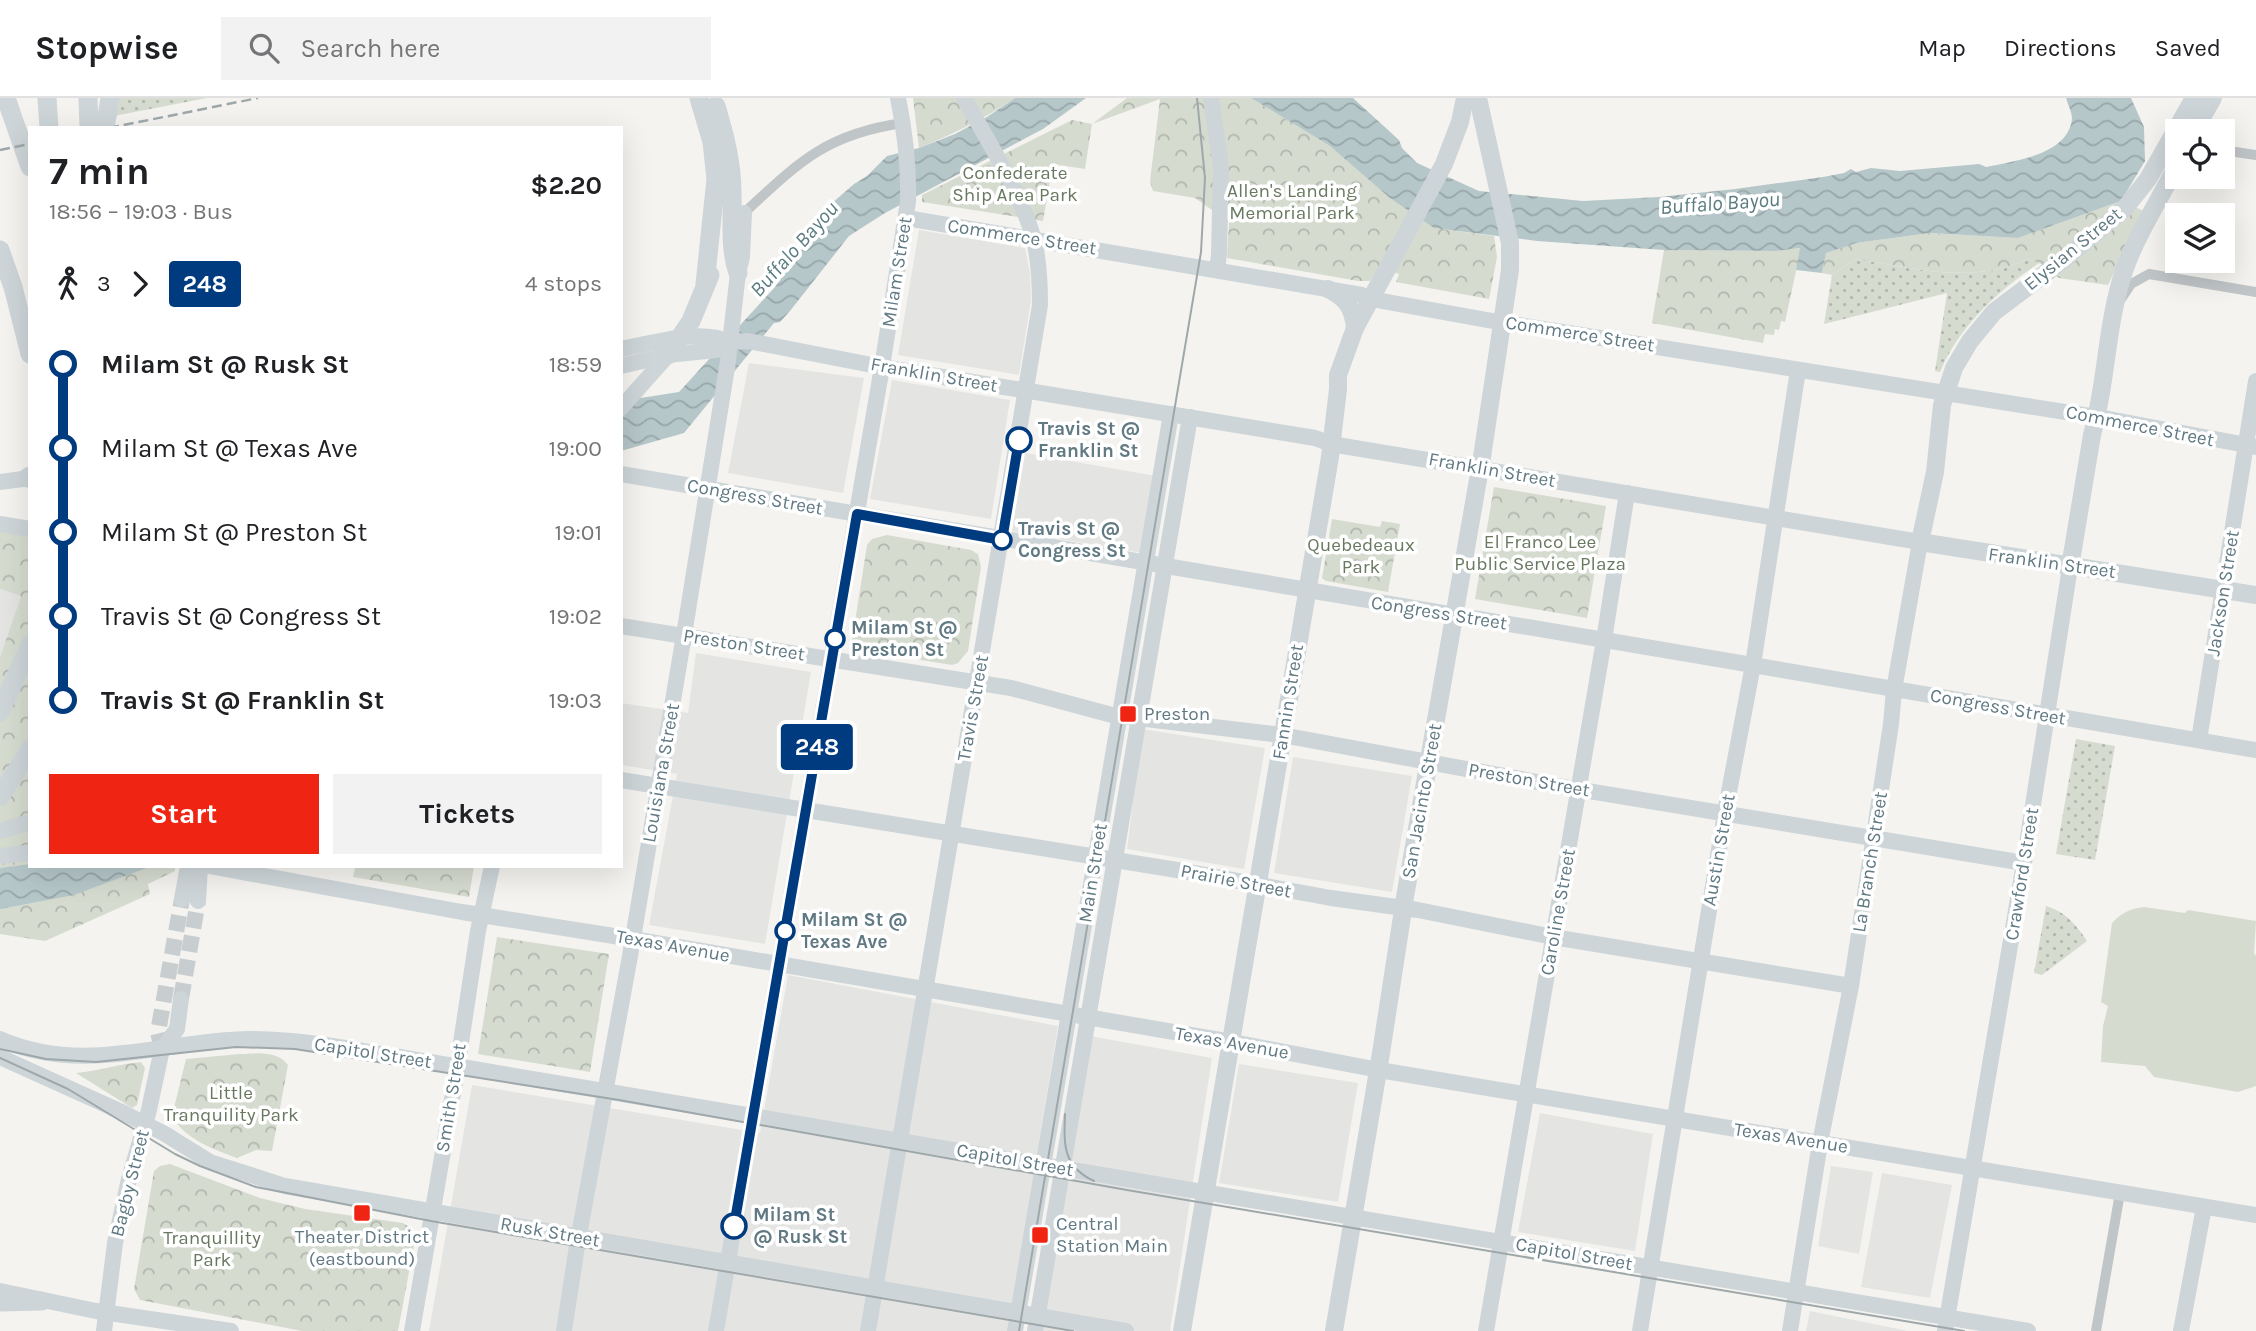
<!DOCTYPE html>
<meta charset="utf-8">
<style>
body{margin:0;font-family:Karla,sans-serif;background:#f2f2f2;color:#202124;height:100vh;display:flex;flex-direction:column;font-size:26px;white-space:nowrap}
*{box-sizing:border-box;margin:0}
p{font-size:23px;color:#757577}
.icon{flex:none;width:38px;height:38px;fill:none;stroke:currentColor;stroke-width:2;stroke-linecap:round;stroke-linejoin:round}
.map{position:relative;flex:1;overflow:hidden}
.details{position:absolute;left:28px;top:28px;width:595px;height:742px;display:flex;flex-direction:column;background:#fff;border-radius:0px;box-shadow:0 7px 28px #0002}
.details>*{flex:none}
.badge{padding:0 14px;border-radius:5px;font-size:24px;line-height:46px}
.fabs{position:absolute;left:2165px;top:21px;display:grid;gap:14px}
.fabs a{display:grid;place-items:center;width:70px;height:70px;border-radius:0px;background:#fff;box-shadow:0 7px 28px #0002;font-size:35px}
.map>.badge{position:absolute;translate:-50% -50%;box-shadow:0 0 0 4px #fff}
.legs{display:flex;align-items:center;gap:10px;height:77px;padding:0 21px;font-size:23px}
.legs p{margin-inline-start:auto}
.headline{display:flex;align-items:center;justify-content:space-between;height:119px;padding:0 21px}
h1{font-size:38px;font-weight:700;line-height:52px}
.action{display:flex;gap:14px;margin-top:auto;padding:14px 21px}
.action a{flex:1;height:80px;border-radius:0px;background:#f02412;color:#fff;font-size:28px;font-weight:700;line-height:80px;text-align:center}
.action a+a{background:#f2f2f2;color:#202124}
ul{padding:0 21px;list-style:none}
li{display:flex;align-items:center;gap:24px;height:84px;font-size:26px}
li i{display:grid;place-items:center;width:10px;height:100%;margin:0 9px;background:currentColor}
li i::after{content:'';width:18px;height:18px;margin:-9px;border:5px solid;border-radius:50%;background:#fff}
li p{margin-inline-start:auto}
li:first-child i{background:linear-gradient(#0000 50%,currentColor 0)}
li:last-child i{background:linear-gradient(currentColor 50%,#0000 0)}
header{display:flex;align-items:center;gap:42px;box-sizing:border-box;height:98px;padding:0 35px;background:#fff;border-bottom:2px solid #e0e0e0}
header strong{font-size:33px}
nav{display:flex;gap:38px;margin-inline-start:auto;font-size:24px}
.search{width:490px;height:63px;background:#f2f2f2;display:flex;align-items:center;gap:18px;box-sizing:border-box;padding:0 24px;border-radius:0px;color:#757577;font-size:26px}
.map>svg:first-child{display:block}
.built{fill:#e4e5e3}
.grass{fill:url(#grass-dots)}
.forest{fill:url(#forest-crowns)}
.pitch{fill:#d6dbd0}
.water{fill:url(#water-waves)}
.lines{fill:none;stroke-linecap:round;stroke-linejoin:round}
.secondary-tunnel{stroke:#c8cecf;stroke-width:16;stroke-dasharray:16 8;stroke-linecap:butt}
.street{stroke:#c0c5c8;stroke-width:10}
.secondary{stroke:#cdd5d8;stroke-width:16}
.primary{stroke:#cdd5d8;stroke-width:18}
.highway{stroke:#cdd5d8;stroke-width:19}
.tram{stroke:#9ea8ab;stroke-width:2}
.rail{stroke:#9ea8ab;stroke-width:2.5;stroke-dasharray:10 5;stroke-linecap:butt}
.line-1-casing{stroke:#fff;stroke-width:16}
.line-1{stroke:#003b80;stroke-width:10}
.stop-1-dot{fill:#fff;stroke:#003b80;stroke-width:3.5}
.poi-dot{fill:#f02412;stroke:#fff;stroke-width:2.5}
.labels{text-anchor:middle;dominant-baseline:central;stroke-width:7;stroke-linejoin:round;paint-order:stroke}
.park-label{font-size:19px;fill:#697960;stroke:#fff}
.street-label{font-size:19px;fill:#607983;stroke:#fff}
.stop-label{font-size:19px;font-weight:bold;fill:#607983;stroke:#fff;text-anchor:start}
.poi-label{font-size:19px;fill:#607983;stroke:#fff;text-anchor:start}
.water-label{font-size:21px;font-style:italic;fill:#5b7c81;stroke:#fff}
</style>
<header>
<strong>Stopwise</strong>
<div class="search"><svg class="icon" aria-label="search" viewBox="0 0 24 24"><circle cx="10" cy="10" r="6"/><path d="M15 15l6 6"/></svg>Search here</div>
<nav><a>Map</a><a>Directions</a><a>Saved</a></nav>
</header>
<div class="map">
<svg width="2256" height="1233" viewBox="0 0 2256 1233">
<defs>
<pattern id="grass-dots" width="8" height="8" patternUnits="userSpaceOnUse" patternTransform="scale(1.75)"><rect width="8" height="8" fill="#d6dbd0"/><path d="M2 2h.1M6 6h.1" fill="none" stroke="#b1b6ae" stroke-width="1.8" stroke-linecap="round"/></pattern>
<pattern id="forest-crowns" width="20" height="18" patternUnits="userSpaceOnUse" patternTransform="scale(1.75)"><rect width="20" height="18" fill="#d6dbd0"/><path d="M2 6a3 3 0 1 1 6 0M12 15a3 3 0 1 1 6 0" fill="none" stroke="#b1b6ae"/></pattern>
<pattern id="water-waves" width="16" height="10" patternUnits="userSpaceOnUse" patternTransform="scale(1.75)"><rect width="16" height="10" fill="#b6c7c9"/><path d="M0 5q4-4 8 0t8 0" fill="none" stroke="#97a6a9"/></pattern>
</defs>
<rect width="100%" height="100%" fill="#f4f3ef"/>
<g class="built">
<polygon points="919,132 1025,150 1030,175 1031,203 1019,277 898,257"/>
<polygon points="749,265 864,280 843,395 728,375"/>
<polygon points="892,282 1010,302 991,421 870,401"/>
<polygon points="1025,355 1156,378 1143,455 1012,433"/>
<polygon points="0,491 21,498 0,559"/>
<polygon points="696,555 811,574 765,846 649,827 677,676 621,667 621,605 688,615"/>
<polygon points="1142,631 1265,650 1244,771 1127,751"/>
<polygon points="1293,659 1412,678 1392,794 1274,775"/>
<polygon points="788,877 1058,928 1008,1233 429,1233 472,987 760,1035"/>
<polygon points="1090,938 1212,960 1170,1233 1040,1233"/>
<polygon points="1239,966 1358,985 1338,1104 1219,1085"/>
<polygon points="1540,1015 1653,1036 1635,1153 1518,1134"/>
<polygon points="1831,1068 1873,1074 1859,1156 1818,1148"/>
<polygon points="1882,1075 1952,1087 1930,1200 1861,1189"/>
<polygon points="1810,1213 1908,1233 1806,1233"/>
</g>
<g class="grass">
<polygon points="117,0 207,0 114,18"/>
<path d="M1856,161C1915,170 1971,187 2028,161L2039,165C1998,193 1959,228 1940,274L1935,273L1947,195L1824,226L1832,177Z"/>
<polygon points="2076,641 2115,648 2095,762 2056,756"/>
<path d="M2046,808C2066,814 2076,827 2087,843L2042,877L2034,875Z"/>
</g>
<g class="forest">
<path d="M913,0H1015C984,21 953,36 919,50Z"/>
<polygon points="1127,0 1251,0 1330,48 1434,130 1494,138 1497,159 1489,201 1396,184 1399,176 1378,170 1370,183 1358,183 1227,160 1229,124 1195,100 1153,93 1150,83 1160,1 1092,26 1085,71 1053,66 1043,123 922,104 922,97 1072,22 1092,26"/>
<path d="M2121,103L2144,113L2108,187L2059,180L2039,165L2028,161C1971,187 1915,170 1856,161L1832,177L1822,175L1826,155L1855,145L1930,135L2018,140Z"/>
<polygon points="1801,150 1785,224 1781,223 1779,232 1775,231 1774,237 1765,236 1763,245 1652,225 1664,152 1776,153"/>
<polygon points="1494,389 1606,408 1587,520 1475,501"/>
<polygon points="1332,421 1380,429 1382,423 1400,426 1388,494 1326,483 1322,480"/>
<polygon points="0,429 30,434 30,768 175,768 175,773 148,786 150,796 45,843 0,836 0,559 21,498 0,491"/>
<polygon points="887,437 971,452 978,456 981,469 968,553 958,565 952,567 866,553 856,548 852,543 867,447 872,441"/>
<polygon points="345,768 474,768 469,799 353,779 355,770"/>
<polygon points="497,839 609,856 590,974 478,956"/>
<path d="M240,956C256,956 277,952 288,967L272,1053L256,1052L237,1060C215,1052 184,1041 172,1018L186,961Z"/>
<path d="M141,964L145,970L137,1007L132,1010L76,975C98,973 119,966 141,964Z"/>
<polygon points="170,1066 260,1100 305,1111 403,1125 411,1130 415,1142 398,1233 302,1233 140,1202 134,1191 154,1073 160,1068"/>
</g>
<path class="pitch" d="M2144,809L2185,815L2188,812L2256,823L2254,855L2256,858V988L2238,994L2154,979L2145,968L2101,964L2103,928L2108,908L2101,904L2112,825C2122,814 2130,811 2144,809Z"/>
<g class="water">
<polygon points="1015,0 1086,0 1043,31 885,115 849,138 790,213 780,224 774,225 684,335 621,353 621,303 679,294 775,189 809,141 823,113 854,86 867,78 887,58 919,50 955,36 987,19"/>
<path d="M1251,0H1353L1399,42L1402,50L1417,65L1479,93L1583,103L1659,99L1735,91L1823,79L1844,75L1851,71L1856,74L1871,70L1900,73L1979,66L1986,69C2014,63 2068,57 2072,21C2072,14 2068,7 2066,0H2131L2144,29L2145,63L2121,103L2018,140L1930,135L1856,145L1826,155L1822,175L1796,172L1800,150L1776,153L1664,152L1537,143L1434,130L1390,100L1330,48Z"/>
<polygon points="30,766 30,768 152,768 74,797 0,811 0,770"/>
</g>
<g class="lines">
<g class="secondary-tunnel">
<polyline points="181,901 198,803"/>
<polyline points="162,951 158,934 182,801"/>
</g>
<g class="street">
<polyline points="2222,52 2256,57"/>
<path d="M744,115C799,64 826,36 903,25"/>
<polyline points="2121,201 2131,186 2149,176 2256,194"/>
<polyline points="2096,1233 2120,1095"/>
</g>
<g class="secondary">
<polyline points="1211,0 1221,70 1219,156 1217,172"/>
<polyline points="906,120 1362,197 1371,201 1487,222 2109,321 2256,349"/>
<path d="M621,251C655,245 698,230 730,244"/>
<polyline points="621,268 668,257 716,252 730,244 748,243 882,269 1315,340 1331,346 1920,444 1894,592 1891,626 1851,888 1820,1045 1790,1233"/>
<polyline points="621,310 668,257"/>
<polyline points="621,376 2256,652"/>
<polyline points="0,384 30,380"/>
<polyline points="0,426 30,431"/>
<polyline points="621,528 1011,590 1112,617 1282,637 1564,689 2024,765"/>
<polyline points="2199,642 2256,283"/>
<polyline points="621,682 1183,773 1331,800 1418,812 1553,839 1851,888"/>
<polyline points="0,733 30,724"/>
<polyline points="0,758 30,755"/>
<polyline points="209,768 462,814 633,841 1232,944 1379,972 2256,1117"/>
<polyline points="182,801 188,768"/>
<polyline points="198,803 200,768"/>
<path d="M0,941C85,978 164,942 249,941C319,941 388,959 456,968L2028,1233"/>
<polyline points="0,959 124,1015 165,1036 210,1064 285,1088 1126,1233"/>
<polyline points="0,1193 96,1213 231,1233"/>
<polyline points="104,1233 115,1145 129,1081 148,1016 162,951 177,931 181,901"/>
<polyline points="412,1233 455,984 478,833 492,768"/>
<polyline points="564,1233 577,1148 630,858 684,537 728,263 738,175 742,159 744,115"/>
<path d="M716,1233L882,269L908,104C909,69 905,34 898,0"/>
<path d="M868,1233L1040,207C1040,186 1039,163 1034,142C1021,94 988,44 964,0"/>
<polyline points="1015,1233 1171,316"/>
<polyline points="1035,1233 1190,319"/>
<polyline points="1486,1233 1604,542 1627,395"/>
<polyline points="1640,1233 1725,715 1753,567 1798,272"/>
<polyline points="1945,1233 2024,765 2070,469"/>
<polyline points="2181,1233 2204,1109"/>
</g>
<g class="primary">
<polyline points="2194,0 2148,81 2125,110 2067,159 1994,214 1970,243 1954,270 1942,307 1935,374 1920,444 2256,497"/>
<polyline points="2194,33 2213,0"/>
<path d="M1328,191C1346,200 1353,209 1355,230"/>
<path d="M2070,469L2092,337C2107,284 2106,226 2124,173C2136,138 2160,101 2177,67"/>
<polyline points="1182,1233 1330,359 1338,291 1338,277 1355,230 1444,66 1460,24 1465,0"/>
<polyline points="1334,1233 1381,955 1405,799 1482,359 1510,172 1510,145 1478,0"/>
</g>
<g class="highway">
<polyline points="6,0 30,69"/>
<polyline points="47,0 49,30"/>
<polyline points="88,0 89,30"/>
<polyline points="699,0 712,44 716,81 705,186"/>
<path d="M716,8C724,35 732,64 732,94C733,121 729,149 738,175"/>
<polyline points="105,30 110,0"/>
<polyline points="0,152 13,189 30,256"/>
<polyline points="668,257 691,223 710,177"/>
<polyline points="27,380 30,378"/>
<polyline points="0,614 30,547"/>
<polyline points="0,699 30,651"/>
<polyline points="0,1204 42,1203"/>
</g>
<g class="tram">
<polyline points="0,951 46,961 96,964 236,949 295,951 619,1002 1127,1092 1964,1233"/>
<polyline points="0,960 68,991 175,1056 200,1068 256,1089 431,1123 1073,1233"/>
<path d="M1065,1016C1064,1046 1062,1068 1094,1083"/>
<polyline points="1019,1233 1201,154 1205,80 1197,0"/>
</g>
<g class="rail">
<polyline points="109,30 258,0"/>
<polyline points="0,52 30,46"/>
</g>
</g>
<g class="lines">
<defs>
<polyline id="line-1" points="734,1128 857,416 1002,442 1019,342"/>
</defs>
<use href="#line-1" class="line-1-casing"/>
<use href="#line-1" class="line-1"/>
</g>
<g class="stop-1-dot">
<circle cx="1019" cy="342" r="12"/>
<circle cx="1002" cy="442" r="9"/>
<circle cx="835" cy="541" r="9"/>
<circle cx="785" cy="833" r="9"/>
<circle cx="734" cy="1128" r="12"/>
</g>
<g class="poi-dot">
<rect x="1119" y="607" width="18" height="18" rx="3.5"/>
<rect x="353" y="1106" width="18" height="18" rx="3.5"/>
<rect x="1031" y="1128" width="18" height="18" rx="3.5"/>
</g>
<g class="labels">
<g class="park-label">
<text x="1015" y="75">Confederate<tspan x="1015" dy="22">Ship Area Park</tspan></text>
<text x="1292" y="93">Allen's Landing<tspan x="1292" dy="22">Memorial Park</tspan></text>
<text x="1540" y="444">El Franco Lee<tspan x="1540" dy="22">Public Service Plaza</tspan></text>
<text x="1361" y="447">Quebedeaux<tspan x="1361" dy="22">Park</tspan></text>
<text x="231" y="995">Little<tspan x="231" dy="22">Tranquility Park</tspan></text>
<text x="212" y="1140">Tranquillity<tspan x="212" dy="22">Park</tspan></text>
</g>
<g class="street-label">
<text transform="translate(1022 139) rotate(9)">Commerce Street</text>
<text transform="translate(2073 151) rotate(-39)">Elysian Street</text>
<text transform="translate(897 174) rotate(-81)">Milam Street</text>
<text transform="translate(1580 236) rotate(9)">Commerce Street</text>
<text transform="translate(934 277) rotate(10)">Franklin Street</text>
<text transform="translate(2140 328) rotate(11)">Commerce Street</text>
<text transform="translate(1492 372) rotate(10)">Franklin Street</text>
<text transform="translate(755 399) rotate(10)">Congress Street</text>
<text transform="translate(2052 465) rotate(8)">Franklin Street</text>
<text transform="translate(2223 495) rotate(-81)">Jackson Street</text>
<text transform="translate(1439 515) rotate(9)">Congress Street</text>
<text transform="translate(744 547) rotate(9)">Preston Street</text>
<text transform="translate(1288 604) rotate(-81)">Fannin Street</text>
<text transform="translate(1998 609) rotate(10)">Congress Street</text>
<text transform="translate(973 610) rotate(-80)">Travis Street</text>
<text transform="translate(661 675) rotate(-80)">Louisiana Street</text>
<text transform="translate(1529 682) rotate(10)">Preston Street</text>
<text transform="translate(1422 703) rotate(-80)">San Jacinto Street</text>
<text transform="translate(1719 752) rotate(-80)">Austin Street</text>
<text transform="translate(1870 764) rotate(-81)">La Branch Street</text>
<text transform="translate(1093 775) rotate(-81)">Main Street</text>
<text transform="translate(2022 776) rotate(-81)">Crawford Street</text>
<text transform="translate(1236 783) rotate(11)">Prairie Street</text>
<text transform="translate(1558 814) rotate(-80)">Caroline Street</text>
<text transform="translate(673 848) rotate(10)">Texas Avenue</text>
<text transform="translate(1232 945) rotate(10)">Texas Avenue</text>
<text transform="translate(373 955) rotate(9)">Capitol Street</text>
<text transform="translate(451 1000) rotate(-81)">Smith Street</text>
<text transform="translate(1791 1040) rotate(9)">Texas Avenue</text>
<text transform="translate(1015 1062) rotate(10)">Capitol Street</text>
<text transform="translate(130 1085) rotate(-76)">Bagby Street</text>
<text transform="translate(550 1134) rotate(10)">Rusk Street</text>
<text transform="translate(1574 1156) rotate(10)">Capitol Street</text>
</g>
<g class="stop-label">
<text x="1038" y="331">Travis St @<tspan x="1038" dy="22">Franklin St</tspan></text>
<text x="1018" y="431">Travis St @<tspan x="1018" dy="22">Congress St</tspan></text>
<text x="851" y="530">Milam St @<tspan x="851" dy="22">Preston St</tspan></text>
<text x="801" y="822">Milam St @<tspan x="801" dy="22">Texas Ave</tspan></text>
<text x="753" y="1117">Milam St<tspan x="753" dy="22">@ Rusk St</tspan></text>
</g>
<g class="poi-label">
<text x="1144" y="616">Preston</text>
<text x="1056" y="1126">Central<tspan x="1056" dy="22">Station Main</tspan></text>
<text x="362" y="1139" text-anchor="middle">Theater District<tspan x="362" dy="22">(eastbound)</tspan></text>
</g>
<g class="water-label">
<text transform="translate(1720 105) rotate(-4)">Buffalo Bayou</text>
<text transform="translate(794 151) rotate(-48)">Buffalo Bayou</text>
</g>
</g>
</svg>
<div class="fabs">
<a><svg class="icon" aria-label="locate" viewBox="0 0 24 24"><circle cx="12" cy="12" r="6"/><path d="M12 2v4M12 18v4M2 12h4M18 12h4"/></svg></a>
<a><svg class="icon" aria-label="layers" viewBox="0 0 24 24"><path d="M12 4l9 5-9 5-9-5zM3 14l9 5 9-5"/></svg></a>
</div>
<b class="badge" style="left:817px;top:649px;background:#003b80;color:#fff">248</b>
<section class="details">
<div class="headline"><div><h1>7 min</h1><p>18:56 – 19:03 · Bus</p></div><b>$2.20</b></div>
<div class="legs"><svg class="icon" aria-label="walk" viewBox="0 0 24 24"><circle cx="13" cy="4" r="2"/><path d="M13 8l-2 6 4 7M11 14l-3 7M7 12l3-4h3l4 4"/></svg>3<svg class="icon" aria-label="forward" viewBox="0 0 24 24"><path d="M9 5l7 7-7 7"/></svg><b class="badge" style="background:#003b80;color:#fff">248</b><p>4 stops</p></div>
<ul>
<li><i style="color:#003b80"></i><b>Milam St @ Rusk St</b><p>18:59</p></li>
<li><i style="color:#003b80"></i><span>Milam St @ Texas Ave</span><p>19:00</p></li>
<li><i style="color:#003b80"></i><span>Milam St @ Preston St</span><p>19:01</p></li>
<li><i style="color:#003b80"></i><span>Travis St @ Congress St</span><p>19:02</p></li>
<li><i style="color:#003b80"></i><b>Travis St @ Franklin St</b><p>19:03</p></li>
</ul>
<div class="action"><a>Start</a><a>Tickets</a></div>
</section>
</div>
